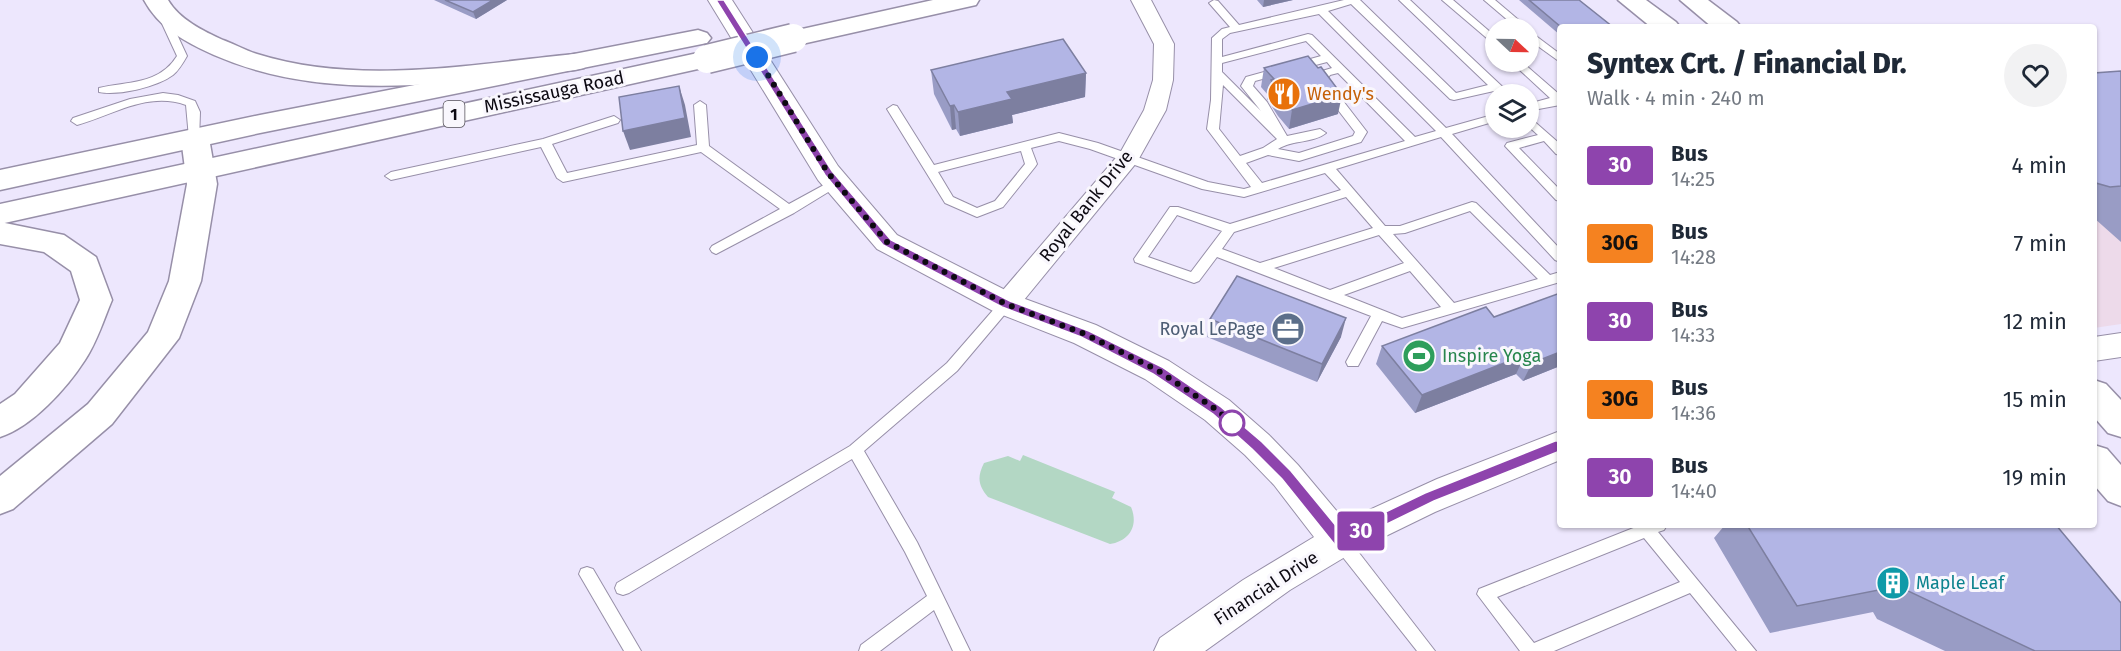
<!DOCTYPE html>
<meta charset="utf-8">
<style>
body{margin:0;font-family:"Fira Sans",sans-serif;background:#f2f2f3;color:#1f2937;height:100vh;display:flex;flex-direction:column;font-size:22px;white-space:nowrap}
*{box-sizing:border-box;margin:0}
p{font-size:20px;color:#747a83}
.icon{flex:none;width:33px;height:33px;fill:none;stroke:currentColor;stroke-width:2;stroke-linecap:round;stroke-linejoin:round}
.map{position:relative;flex:1;overflow:hidden}
.details{position:absolute;left:1557px;top:24px;width:540px;height:504px;display:flex;flex-direction:column;background:#fff;border-radius:6px;box-shadow:0 2px 4px #0004}
.details>*{flex:none}
.badge{padding:0 12px;border-radius:4px;font-size:21px;line-height:39px}
.needle{width:39px;rotate:112deg}
.tools{position:absolute;left:1485px;top:18px;display:grid;gap:12px}
.tools a{display:grid;place-items:center;width:54px;height:54px;border-radius:50%;background:#fff;box-shadow:0 2px 4px #0004;font-size:30px}
.you{position:absolute;width:30px;height:30px;margin:-15px;border:4px solid #fff;border-radius:50%;background:#1a73e8;box-shadow:0 0 0 9px #1a73e833}
.map>.badge{position:absolute;translate:-50% -50%;box-shadow:0 0 0 3px #fff}
.round{display:grid;place-items:center;flex:none;width:63px;height:63px;border-radius:32px;background:#f2f2f3}
.summary{display:flex;align-items:center;justify-content:space-between;height:102px;padding:0 30px}
h1{font-size:28px;font-weight:800;line-height:45px}
ul{padding:0;list-style:none}
li{display:flex;align-items:center;gap:18px;height:78px;padding:0 30px}
li div{flex:1}
li b{display:block;font-size:22px}
li em{font-style:normal}
li .badge{min-width:66px;font-weight:700;text-align:center}
.map>svg:first-child{display:block}
.industrial{fill:#eddaea}
.green{fill:#b3d7c4}
.lines{fill:none;stroke-linecap:round;stroke-linejoin:round}
.service-casing{stroke:#978fa8;stroke-width:2}
.minor-casing{stroke:#978fa8;stroke-width:2}
.tertiary-casing{stroke:#978fa8;stroke-width:2}
.secondary-casing{stroke:#978fa8;stroke-width:3}
.primary-casing{stroke:#978fa8;stroke-width:3}
.motorway-casing{stroke:#978fa8;stroke-width:3}
.service{fill:#fff;fill-rule:evenodd}
.minor{fill:#fff;fill-rule:evenodd}
.tertiary{fill:#fff;fill-rule:evenodd}
.secondary{fill:#fff;fill-rule:evenodd}
.primary{fill:#fff;fill-rule:evenodd}
.motorway{fill:#fff;fill-rule:evenodd}
.primary-bridge-casing{stroke:#978fa8;stroke-width:31;stroke-linecap:butt}
.primary-bridge{stroke:#fff;stroke-width:28}
.wall{fill:#999cc5}
.shaded-wall{fill:#7d7fa0}
.building{fill:#b2b5e5;stroke:#7d7fa0;stroke-width:1.5}
.line{fill:#8e44ad;stroke:#fff;stroke-width:1.5}
.walk{stroke:#0d0a12;stroke-width:6;stroke-dasharray:0 10.8}
.stop-dot{fill:#fff;stroke:#8e44ad;stroke-width:3}
.labels{text-anchor:middle;dominant-baseline:central;stroke-width:6;stroke-linejoin:round;paint-order:stroke}
.shield{fill:#f9f7fd;stroke:#545158;stroke-width:1.5}
.shield-label{font-size:16px;font-weight:bold;fill:#0d0a12}
.street-label{font-size:18px;fill:#0d0a12;stroke:#f9f7fd}
.food-label{font-size:18px;fill:#c56008;stroke:#f9f7fd;text-anchor:start}
.service-label{font-size:18px;fill:#4e5e75;stroke:#f9f7fd;text-anchor:end}
.leisure-label{font-size:18px;fill:#27864d;stroke:#f9f7fd;text-anchor:start}
.culture-label{font-size:18px;fill:#0d838f;stroke:#f9f7fd;text-anchor:start}
</style>
<div class="map">
<svg width="2121" height="651" viewBox="0 0 2121 651">
<rect width="100%" height="100%" fill="#ede7fd"/>
<polygon class="industrial" points="2121,72 2121,324 2094,328 2094,75"/>
<path class="green" d="M1023,455L1115,492L1112,498L1131,507C1139,526 1129,541 1110,544L988,497C978,485 977,477 984,463L1008,456L1020,461Z"/>
<g class="lines">
<defs>
<g id="service">
<path d="M1344,0H1360L1456,93L1488,85L1399,0H1410L1508,92L1509,94H1498L1494,91L1454,100L1450,99L1351,4L1328,11L1446,128L1496,114V121L1452,134L1560,249V262L1555,260L1441,137L1336,169L1385,226H1400L1472,202L1476,203L1550,275L1560,272V282L1402,328L1382,321L1358,366H1348L1346,362L1371,316L1217,257L1199,281L1194,283L1135,262L1134,259L1170,207H1178L1230,224L1341,190L1325,173L1244,197L1202,189L1090,149L1059,141L1031,148L1037,164L1035,167L1003,207L977,217L945,203L887,109L893,105L897,106L934,165L1059,133L1098,143L1208,182L1244,189L1251,187L1207,129L1211,100L1212,38L1222,29L1230,27L1209,3L1214,0L1218,1L1239,25ZM1319,14L1436,131L1415,137L1312,35L1308,34L1222,57V39L1230,33ZM1306,41L1321,56L1246,77L1241,86L1261,111L1222,72V63ZM1327,62L1332,68L1322,71L1315,80L1355,132L1353,136L1299,153L1278,149C1292,140 1314,143 1326,133L1320,129L1287,136L1267,102L1253,86L1255,81ZM1338,73L1405,141L1262,183L1246,163L1268,155L1299,161L1361,142L1367,132L1327,80L1330,75ZM1223,85L1277,139L1263,148L1240,156L1219,129ZM1021,151L1025,164L995,201L977,208L953,197L938,172ZM1346,197L1373,228L1260,263L1222,249L1234,232ZM1470,211L1538,279L1454,303L1393,234L1405,233ZM1177,215L1222,231L1191,272L1148,257ZM1379,235L1404,263L1330,290L1274,268ZM1410,271L1441,307L1402,318L1344,295Z"/>
<polygon points="1442,0 1453,0 1496,37 1496,46"/>
<polygon points="1484,0 1495,0 1528,28 1517,28"/>
<path d="M163,12L168,15L187,56C183,63 179,70 173,75C157,87 118,96 99,92V88C128,81 159,85 177,56L158,15Z"/>
<polygon points="1528,30 1560,54 1560,62 1528,39"/>
<polygon points="1511,62 1522,62 1560,95 1560,105 1528,111 1528,104 1550,98"/>
<path d="M163,93L178,95L195,101L200,112L199,141L195,142L189,138L186,105C148,91 113,115 77,125L71,121L73,118L130,99Z"/>
<polygon points="700,101 706,105 709,146 789,204 833,180 837,179 843,183 794,213 716,254 712,252 710,249 712,246 780,209 701,152 563,182 557,178 541,147 391,180 385,176 391,172 543,139 614,116 620,120 618,123 552,144 567,173 697,145 694,105"/>
<polygon points="1528,116 1560,144 1560,155 1556,154 1544,141 1519,148 1560,190 1560,201 1556,200 1505,146 1507,143 1538,135 1528,126"/>
<polygon points="1006,299 1011,301 1013,304 1011,307 957,371 864,451 917,542 970,651 953,651 934,610 880,651 859,651 861,645 927,596 905,552 852,459 629,593 623,595 617,593 615,588 617,583 850,446 947,363 1001,301"/>
<path d="M1641,525H1667L1664,530L1658,532L1756,651H1737L1690,593L1554,651H1520L1477,594L1479,589ZM1644,538L1680,582L1534,643L1497,597Z"/>
<polygon points="1340,534 1346,536 1435,651 1417,651 1334,546 1332,541 1334,536"/>
<polygon points="587,567 593,569 641,651 624,651 579,574 581,569"/>
</g>
<polygon id="minor" points="1131,0 1151,0 1174,44 1173,80 1166,110 1137,162 1015,311 1006,313 997,311 993,304 997,297 1120,153 1144,110 1153,80 1154,44"/>
<g id="tertiary">
<polygon points="708,0 732,0 838,166 897,235 1017,296 1096,325 1169,361 1229,400 1269,435 1298,465 1345,521 1437,479 1560,431 1560,460 1435,512 1355,551 1290,590 1205,651 1154,651 1160,638 1243,580 1314,537 1274,485 1245,455 1205,420 1145,379 1074,343 995,312 877,249 818,180"/>
<polygon points="2121,333 2121,357 2094,361 2094,337"/>
</g>
<g id="secondary">
<polygon points="1618,0 1646,0 1676,22 1680,27 1651,27"/>
<polygon points="1680,0 1708,0 1737,22 1741,27 1712,27"/>
<polygon points="2094,380 2106,384 2121,400 2121,437 2108,433 2094,417"/>
<polygon points="2094,445 2107,449 2121,465 2121,506 2108,501 2094,485"/>
</g>
<g id="primary">
<polygon points="933,0 979,0 976,5 967,7 793,46 784,43 780,38 784,33"/>
<polygon points="698,30 707,33 711,38 707,43 260,133 0,190 0,170 260,115"/>
<polygon points="707,51 716,53 720,59 716,65 0,224 0,204"/>
</g>
<g id="motorway">
<path d="M144,0H168C179,19 203,31 223,40C234,44 245,50 257,54C358,86 472,64 575,54L584,56L588,62L584,68L575,70C456,82 328,105 214,55C185,42 159,28 144,0Z"/>
<polygon points="195,129 205,132 209,138 217,184 201,281 179,338 112,424 13,509 0,514 0,476 88,404 148,332 169,281 187,184 181,138 185,132"/>
<path d="M0,222L64,235L96,257L112,300C104,319 97,342 85,360C67,388 32,427 0,437V404L15,394L60,343L80,300L71,271L44,252L0,244Z"/>
</g>
</defs>
<use href="#service" class="service-casing"/>
<use href="#minor" class="minor-casing"/>
<use href="#tertiary" class="tertiary-casing"/>
<use href="#secondary" class="secondary-casing"/>
<use href="#primary" class="primary-casing"/>
<use href="#motorway" class="motorway-casing"/>
<use href="#service" class="service"/>
<use href="#minor" class="minor"/>
<use href="#tertiary" class="tertiary"/>
<use href="#secondary" class="secondary"/>
<use href="#primary" class="primary"/>
<use href="#motorway" class="motorway"/>
<defs>
<polyline id="primary-bridge" points="707,59 793,38"/>
</defs>
<use href="#primary-bridge" class="primary-bridge-casing"/>
<use href="#primary-bridge" class="primary-bridge"/>
</g>
<g class="wall">
<polygon points="434,0 507,0 476,19"/>
<polygon points="1257,0 1293,0 1263,7"/>
<polygon points="1519,0 1579,0 1613,27 1560,27 1560,35"/>
<polygon points="1264,68 1338,114 1289,129 1278,116 1267,99 1268,95 1261,87"/>
<polygon points="931,70 1086,73 1085,97 1012,115 1013,123 960,136 956,129 952,130 934,94"/>
<polygon points="2121,71 2121,242 2094,218 2094,73"/>
<polygon points="1494,317 1560,366 1523,381 1516,374 1415,413 1376,364 1382,346"/>
<polygon points="1210,319 1341,337 1317,382 1207,337"/>
<polygon points="1725,525 2029,525 2121,651 1945,651 1877,619 1873,612 1770,633 1714,538"/>
</g>
<g class="shaded-wall">
<polygon points="493,0 507,0 476,19 473,12"/>
<polygon points="1264,0 1293,0 1263,7"/>
<polygon points="1086,73 1085,97 1012,115 1013,123 960,136 958,112 1007,92"/>
<polygon points="679,86 685,105 691,137 630,150 623,131"/>
<polygon points="1342,95 1338,114 1289,129 1292,110"/>
<polygon points="954,105 956,129 952,130 950,106"/>
<polygon points="1346,318 1341,337 1317,382 1322,364"/>
<polygon points="1560,352 1560,366 1523,381 1532,363"/>
<polygon points="1525,355 1516,374 1415,413 1422,395"/>
</g>
<g class="building">
<polygon points="445,0 493,0 473,12"/>
<polygon points="1529,0 1579,0 1613,27 1561,27"/>
<polygon points="1063,39 1086,73 1007,92 1012,99 958,112 954,105 950,106 931,70"/>
<polygon points="1308,56 1318,68 1321,67 1342,95 1292,110 1282,98 1271,80 1274,79 1264,68"/>
<polygon points="2121,71 2121,186 2110,187 2096,183 2094,180 2094,73"/>
<polygon points="679,86 685,118 623,131 619,97"/>
<polygon points="1237,276 1346,318 1322,364 1210,319"/>
<polygon points="1560,293 1560,352 1532,363 1525,355 1422,395 1382,346 1486,307 1494,317"/>
<polygon points="1747,525 2029,525 2031,526 2037,525 2056,525 2121,603 2121,651 2035,651 1908,591 1904,585 1797,606"/>
</g>
<polygon class="line" points="716,0 724,0 832,171 891,240 1010,301 1089,331 1162,367 1221,407 1262,442 1291,471 1342,533 1425,493 1555,441 1565,441 1566,445 1565,449 1434,501 1344,545 1335,545 1282,479 1252,449 1213,414 1153,374 1081,337 1002,307 883,245 825,175"/>
<g class="lines">
<polyline class="walk" points="757,57 828,173 887,242 1006,304 1085,334 1157,370 1217,410 1232,423"/>
</g>
<defs>
<symbol id="restaurant-disc" viewBox="-11 -11 22 22"><circle r="9.5" fill="#e8710a" stroke="#f9f7fd"/><path d="M-5-6h1v4h1v-4h1v4h1v-4h1v5L-1.5 .5V6h-2V.5L-5-1ZM5-6V6H3V1.5H1.5Q1.5-4 5-6Z" fill="#fff"/></symbol>
<symbol id="office-disc" viewBox="-11 -11 22 22"><circle r="9.5" fill="#5c6f8a" stroke="#f9f7fd"/><path d="M-6-3h4V-5.5h4V-3h4V5H-6ZM-1-4.5V-3h2v-1.5ZM-6 0V1H6V0Z" fill="#fff"/></symbol>
<symbol id="stadium-disc" viewBox="-11 -11 22 22"><circle r="9.5" fill="#2e9e5b" stroke="#f9f7fd"/><path d="M0-5a6.5 5 0 1 0 0 10a6.5 5 0 1 0 0-10ZM-3.5-1.8h7v3.6h-7Z" fill="#fff"/></symbol>
<symbol id="building-disc" viewBox="-11 -11 22 22"><circle r="9.5" fill="#0f9aa8" stroke="#f9f7fd"/><path d="M-4-6H4V6H1V3H-1V6H-4ZM-2.5-4.3h1.7v1.8h-1.7ZM.8-4.3h1.7v1.8H.8ZM-2.5-1h1.7V.8h-1.7ZM.8-1h1.7V.8H.8Z" fill="#fff"/></symbol>
</defs>
<g fill-rule="evenodd">
<use href="#restaurant-disc" x="1265" y="75" width="38" height="38"/>
<use href="#office-disc" x="1269" y="310" width="38" height="38"/>
<use href="#stadium-disc" x="1400" y="337" width="38" height="38"/>
<use href="#building-disc" x="1874" y="564" width="38" height="38"/>
</g>
<circle class="stop-dot" cx="1232" cy="423" r="12"/>
<g class="labels">
<rect class="shield" x="443.5" y="101" width="21" height="26" rx="4.5"/>
<g class="shield-label">
<text x="454" y="114">1</text>
</g>
<g class="street-label">
<text transform="translate(554 92) rotate(-12)">Mississauga Road</text>
<text transform="translate(1086 206) rotate(-51)">Royal Bank Drive</text>
<text transform="translate(1266 588) rotate(-33)">Financial Drive</text>
</g>
<g class="food-label">
<text x="1307" y="94">Wendy's</text>
</g>
<g class="service-label">
<text x="1265" y="329">Royal LePage</text>
</g>
<g class="leisure-label">
<text x="1442" y="356">Inspire Yoga</text>
</g>
<g class="culture-label">
<text x="1916" y="583">Maple Leaf</text>
</g>
</g>
</svg>
<div class="tools">
<a><svg class="needle" viewBox="-14 -14 28 28"><path d="M0-13l5 13h-10z" fill="#e53935"/><path d="M0 13l5-13h-10z" fill="#747a83"/></svg></a>
<a><svg class="icon" aria-label="layers" viewBox="0 0 24 24"><path d="M12 4l9 5-9 5-9-5zM3 14l9 5 9-5"/></svg></a>
</div>
<div class="you" style="left:757px;top:57px"></div>
<b class="badge" style="left:1361px;top:531px;background:#8e44ad;color:#fff">30</b>
<section class="details">
<div class="summary"><div><h1>Syntex Crt. / Financial Dr.</h1><p>Walk · 4 min · 240 m</p></div><a class="round"><svg class="icon" aria-label="heart" viewBox="0 0 24 24"><path d="M12 20l-8-8c-3-5 5-10 8-4 3-6 11-1 8 4z"/></svg></a></div>
<ul>
<li><span class="badge" style="background:#8e44ad;color:#fff">30</span><div><b>Bus</b><p>14:25</p></div><em>4 min</em></li>
<li><span class="badge" style="background:#f58220;color:#111">30G</span><div><b>Bus</b><p>14:28</p></div><em>7 min</em></li>
<li><span class="badge" style="background:#8e44ad;color:#fff">30</span><div><b>Bus</b><p>14:33</p></div><em>12 min</em></li>
<li><span class="badge" style="background:#f58220;color:#111">30G</span><div><b>Bus</b><p>14:36</p></div><em>15 min</em></li>
<li><span class="badge" style="background:#8e44ad;color:#fff">30</span><div><b>Bus</b><p>14:40</p></div><em>19 min</em></li>
</ul>
</section>
</div>
